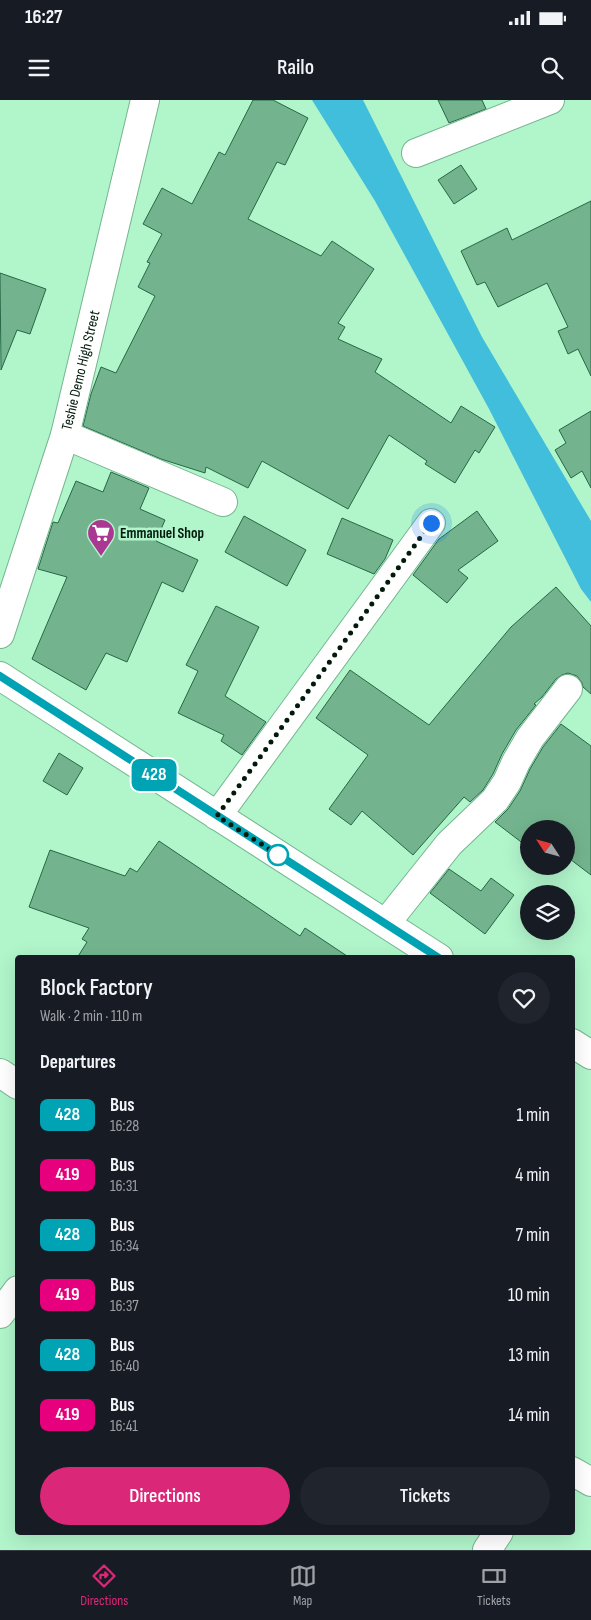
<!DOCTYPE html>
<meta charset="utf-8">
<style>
body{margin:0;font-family:"Sofia Sans Condensed",sans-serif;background:#20242c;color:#f1f3f6;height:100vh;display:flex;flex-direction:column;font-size:19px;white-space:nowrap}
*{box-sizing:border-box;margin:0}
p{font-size:16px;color:#9ea1a6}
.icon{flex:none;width:28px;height:28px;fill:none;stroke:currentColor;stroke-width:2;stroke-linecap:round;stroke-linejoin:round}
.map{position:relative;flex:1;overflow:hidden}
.sheet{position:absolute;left:15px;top:855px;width:560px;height:580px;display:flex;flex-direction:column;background:#171b24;border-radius:5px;box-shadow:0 5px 20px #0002}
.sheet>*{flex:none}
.badge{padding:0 10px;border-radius:8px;font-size:18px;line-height:32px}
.needle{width:32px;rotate:306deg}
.tools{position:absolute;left:520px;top:720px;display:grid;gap:10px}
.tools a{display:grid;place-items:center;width:55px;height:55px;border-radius:50%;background:#171b24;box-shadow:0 5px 20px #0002;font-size:25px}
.you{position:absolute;width:25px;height:25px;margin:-12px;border:4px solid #fff;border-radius:50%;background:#1a73e8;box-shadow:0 0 0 8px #1a73e833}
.map>.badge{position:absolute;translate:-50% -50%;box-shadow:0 0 0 2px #fff}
h2{padding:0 25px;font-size:19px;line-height:45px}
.round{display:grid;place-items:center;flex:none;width:52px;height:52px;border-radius:26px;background:#20242c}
.head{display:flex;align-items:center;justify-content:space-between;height:85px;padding:0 25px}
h1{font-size:24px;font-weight:600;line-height:38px}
.button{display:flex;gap:10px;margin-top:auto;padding:10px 25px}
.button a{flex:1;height:58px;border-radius:30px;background:#db2777;color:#fff;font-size:20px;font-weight:600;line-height:58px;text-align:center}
.button a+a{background:#20242c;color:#f1f3f6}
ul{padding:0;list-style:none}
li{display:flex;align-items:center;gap:15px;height:60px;padding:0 25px}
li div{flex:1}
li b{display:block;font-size:19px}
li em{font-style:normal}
li .badge{min-width:55px;font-weight:700;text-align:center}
.status{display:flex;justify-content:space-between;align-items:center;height:35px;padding:0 25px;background:#171b24;direction:ltr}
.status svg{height:14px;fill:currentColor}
header{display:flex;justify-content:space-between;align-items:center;height:65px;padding:0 25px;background:#171b24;font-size:22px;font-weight:600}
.dock{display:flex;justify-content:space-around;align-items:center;height:70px;border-top:1px solid #363941;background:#171b24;font-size:14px;color:#9ea1a6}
.dock a{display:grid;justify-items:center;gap:2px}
.dock .on{color:#db2777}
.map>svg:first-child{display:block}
.water{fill:#40bedc}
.building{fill:#73b48e;stroke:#266846}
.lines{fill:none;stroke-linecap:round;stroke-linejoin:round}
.minor-casing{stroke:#74b68f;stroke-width:30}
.major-casing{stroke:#74b68f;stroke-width:30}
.minor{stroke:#fff;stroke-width:28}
.major{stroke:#fff;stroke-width:28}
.line-casing{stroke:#fff;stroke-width:11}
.line{stroke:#00a3b4;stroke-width:8}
.walk{stroke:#011a0c;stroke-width:5;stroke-dasharray:0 9}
.stop-dot{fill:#fff;stroke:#00a3b4;stroke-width:2.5}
.labels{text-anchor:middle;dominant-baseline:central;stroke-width:5;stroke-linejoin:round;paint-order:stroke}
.street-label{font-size:15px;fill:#011a0c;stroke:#b1f5cb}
.poi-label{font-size:15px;font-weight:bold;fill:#011a0c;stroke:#b1f5cb;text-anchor:start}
</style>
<div class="status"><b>16:27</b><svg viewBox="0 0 49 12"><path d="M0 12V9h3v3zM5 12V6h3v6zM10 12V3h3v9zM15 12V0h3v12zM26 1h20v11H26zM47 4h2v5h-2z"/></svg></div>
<header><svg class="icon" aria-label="menu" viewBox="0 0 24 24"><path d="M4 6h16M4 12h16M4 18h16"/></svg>Railo<svg class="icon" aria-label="search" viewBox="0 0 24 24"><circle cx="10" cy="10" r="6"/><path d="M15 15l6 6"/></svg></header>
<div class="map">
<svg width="591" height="1450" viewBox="0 0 591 1450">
<rect width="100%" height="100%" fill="#b1f5cb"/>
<polygon class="water" points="312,0 363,0 482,237 591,421 591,502 581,489 488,307 375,101"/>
<g class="building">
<polygon points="253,0 273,0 308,18 285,65 277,62 248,119 321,156 332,141 374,169 338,223 345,227 338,239 382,259 375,272 451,323 461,306 495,327 479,353 475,350 455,383 425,364 427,361 389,335 348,409 262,361 248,388 206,367 205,373 161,359 83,326 91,294 101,267 116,273 155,196 138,187 150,163 147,162 162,134 143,124 162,88 192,104 219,52 225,55"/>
<polygon points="438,0 482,0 486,9 449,23"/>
<polygon points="461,65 477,89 454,104 438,80"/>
<polygon points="591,101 591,276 578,249 568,254 558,231 568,227 547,183 498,207 485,182 477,185 461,151 507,128 512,140"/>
<polygon points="0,173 46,189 30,234 17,230 1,270"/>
<polygon points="591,311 591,388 582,371 571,378 555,350 566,343 559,330"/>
<polygon points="111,372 149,388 140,409 165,420 156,441 198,460 183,492 162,482 127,562 106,553 86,590 32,559 67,477 38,469 53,422 58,423 76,381 103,392"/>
<polygon points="477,411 498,441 458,470 468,478 447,503 413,475 439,439"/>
<polygon points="244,416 306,450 287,486 225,452"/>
<polygon points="342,418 393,440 385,459 374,474 327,454"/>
<polygon points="556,487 591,526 591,594 583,587 582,583 577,576 568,573 562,575 556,579 542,597 534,604 536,605 516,630 502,654 493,674 483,690 470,702 464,697 413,755 362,711 351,725 329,709 368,655 316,618 350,570 429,625 511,527"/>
<polygon points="216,506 259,527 225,596 266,622 242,655 221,641 224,635 178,613 198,571 186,565"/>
<polygon points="561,624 591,646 591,775 566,756 566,729 529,728 529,748 495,722 508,709 520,691 530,669 543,647"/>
<polygon points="59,653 83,668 67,695 43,681"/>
<polygon points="159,741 300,836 305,828 350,858 77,858 87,842 82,839 89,828 29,807 50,750 125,776 130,768 137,772"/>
<polygon points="449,769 481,791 491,778 514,795 485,834 430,793"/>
</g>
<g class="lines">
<defs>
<g id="minor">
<polyline points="416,53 550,0"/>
<polyline points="65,335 223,402"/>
<path id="s1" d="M0,534L65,335L145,0"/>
<polyline points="217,716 431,423"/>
<polyline points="386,823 449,744 495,700 507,682 516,662 530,638 568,589"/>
<polyline points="0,973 18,985"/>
<polyline points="0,1214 18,1190"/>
<polyline points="572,1371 591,1382"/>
<polyline points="487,1450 499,1432"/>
</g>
<g id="major">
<polyline points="0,576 439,858"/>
<polyline points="572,943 591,955"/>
</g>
</defs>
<use href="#minor" class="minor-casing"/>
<use href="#major" class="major-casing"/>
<use href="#minor" class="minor"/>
<use href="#major" class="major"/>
</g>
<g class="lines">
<defs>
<polyline id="line" points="0,576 439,858"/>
</defs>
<use href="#line" class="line-casing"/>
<use href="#line" class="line"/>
<polyline class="walk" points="278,755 285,759 217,716 431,423"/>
</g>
<defs>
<symbol id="supermarket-pin" viewBox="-11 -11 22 30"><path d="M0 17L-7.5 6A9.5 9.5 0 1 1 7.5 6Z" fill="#aa3792" stroke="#b1f5cb"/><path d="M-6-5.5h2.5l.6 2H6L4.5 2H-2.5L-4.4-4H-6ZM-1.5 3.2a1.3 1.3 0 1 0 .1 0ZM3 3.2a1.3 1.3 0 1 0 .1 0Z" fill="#fff"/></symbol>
</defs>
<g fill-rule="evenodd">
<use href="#supermarket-pin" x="85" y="417" width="32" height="43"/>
</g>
<circle class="stop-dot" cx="278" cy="755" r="10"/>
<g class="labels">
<g class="street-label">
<text stroke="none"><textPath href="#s1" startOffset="276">Teshie Demo High Street</textPath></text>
</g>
<g class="poi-label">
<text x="120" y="433">Emmanuel Shop</text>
</g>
</g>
</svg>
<div class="tools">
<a><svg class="needle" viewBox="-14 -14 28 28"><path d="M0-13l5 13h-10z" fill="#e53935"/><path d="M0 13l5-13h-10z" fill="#9ea1a6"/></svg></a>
<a><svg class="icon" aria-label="layers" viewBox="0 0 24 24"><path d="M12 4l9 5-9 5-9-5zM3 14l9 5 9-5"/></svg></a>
</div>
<div class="you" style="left:431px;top:423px"></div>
<b class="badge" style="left:154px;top:675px;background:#00a3b4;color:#fff">428</b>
<section class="sheet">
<div class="head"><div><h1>Block Factory</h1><p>Walk · 2 min · 110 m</p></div><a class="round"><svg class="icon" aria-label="heart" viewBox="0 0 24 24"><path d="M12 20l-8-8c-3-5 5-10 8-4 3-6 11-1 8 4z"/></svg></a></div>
<h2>Departures</h2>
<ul>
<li><span class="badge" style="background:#00a3b4;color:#fff">428</span><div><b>Bus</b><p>16:28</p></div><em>1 min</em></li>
<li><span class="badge" style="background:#e6007e;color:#fff">419</span><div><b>Bus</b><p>16:31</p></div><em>4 min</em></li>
<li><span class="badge" style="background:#00a3b4;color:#fff">428</span><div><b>Bus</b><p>16:34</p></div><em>7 min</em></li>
<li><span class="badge" style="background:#e6007e;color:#fff">419</span><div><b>Bus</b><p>16:37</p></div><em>10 min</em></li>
<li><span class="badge" style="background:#00a3b4;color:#fff">428</span><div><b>Bus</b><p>16:40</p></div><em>13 min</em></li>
<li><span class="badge" style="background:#e6007e;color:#fff">419</span><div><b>Bus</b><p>16:41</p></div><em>14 min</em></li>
</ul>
<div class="button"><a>Directions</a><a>Tickets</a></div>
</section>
</div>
<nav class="dock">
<a class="on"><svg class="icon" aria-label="directions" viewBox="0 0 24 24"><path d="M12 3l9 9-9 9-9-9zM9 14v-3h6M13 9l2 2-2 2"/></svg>Directions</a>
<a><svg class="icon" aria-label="map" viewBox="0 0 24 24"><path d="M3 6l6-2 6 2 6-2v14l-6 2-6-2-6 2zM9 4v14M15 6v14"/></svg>Map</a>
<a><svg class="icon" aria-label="tickets" viewBox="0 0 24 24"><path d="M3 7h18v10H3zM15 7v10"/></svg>Tickets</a>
</nav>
